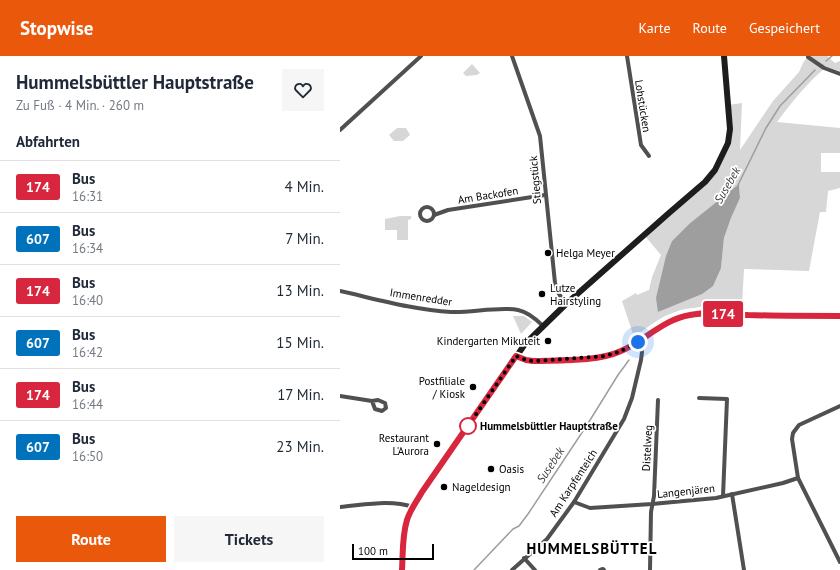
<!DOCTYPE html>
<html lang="de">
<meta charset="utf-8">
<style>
body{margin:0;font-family:"PT Sans",sans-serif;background:#f6f6f7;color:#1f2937;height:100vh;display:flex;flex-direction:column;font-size:15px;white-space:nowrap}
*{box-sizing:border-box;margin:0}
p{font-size:13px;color:#747a83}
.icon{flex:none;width:22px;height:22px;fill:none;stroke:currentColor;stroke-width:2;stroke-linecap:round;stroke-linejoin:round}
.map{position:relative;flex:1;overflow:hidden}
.side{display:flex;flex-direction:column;background:#fff;width:340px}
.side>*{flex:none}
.badge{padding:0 8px;border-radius:3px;font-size:14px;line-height:26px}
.scale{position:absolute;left:12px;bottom:10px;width:82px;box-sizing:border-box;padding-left:4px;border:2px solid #000;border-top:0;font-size:11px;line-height:14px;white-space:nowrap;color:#000;-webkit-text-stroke:3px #fff;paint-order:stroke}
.you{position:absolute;width:20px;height:20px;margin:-10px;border:3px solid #fff;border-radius:50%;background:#1a73e8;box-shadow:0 0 0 6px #1a73e833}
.map>.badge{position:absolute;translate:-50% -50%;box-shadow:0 0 0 2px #fff}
h2{padding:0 16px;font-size:15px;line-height:36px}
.round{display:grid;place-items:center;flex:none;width:42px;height:42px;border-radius:0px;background:#f6f6f7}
.overview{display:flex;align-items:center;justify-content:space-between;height:68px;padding:0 16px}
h1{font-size:19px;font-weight:700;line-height:30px}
.button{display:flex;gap:8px;margin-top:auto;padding:8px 16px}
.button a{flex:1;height:46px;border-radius:0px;background:#ea580c;color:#fff;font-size:16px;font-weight:700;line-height:46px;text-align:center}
.button a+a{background:#f6f6f7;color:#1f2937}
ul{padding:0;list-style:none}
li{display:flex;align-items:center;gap:12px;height:52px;padding:0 16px;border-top:1px solid #e0e1e3}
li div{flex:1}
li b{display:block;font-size:15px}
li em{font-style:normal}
li .badge{min-width:44px;font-weight:700;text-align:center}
header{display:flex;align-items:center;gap:24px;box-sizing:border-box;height:56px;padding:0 20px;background:#ea580c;color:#fff}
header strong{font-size:19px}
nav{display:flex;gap:22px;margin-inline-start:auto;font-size:14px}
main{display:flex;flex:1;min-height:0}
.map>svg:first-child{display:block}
.green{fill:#d7d7d7;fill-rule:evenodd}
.water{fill:#9e9e9e}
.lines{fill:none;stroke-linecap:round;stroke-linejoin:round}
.stream{stroke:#9e9e9e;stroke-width:1.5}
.minor{stroke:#505050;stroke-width:4}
.tertiary{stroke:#505050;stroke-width:5.5}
.secondary{stroke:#1d1d1d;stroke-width:6}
.line-casing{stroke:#fff;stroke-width:9}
.line{stroke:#d7263d;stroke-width:6}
.walk{stroke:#000;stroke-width:4;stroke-dasharray:0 7.2}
.poi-dot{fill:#000;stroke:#fff;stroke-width:1.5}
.stop-dot{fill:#fff;stroke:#d7263d;stroke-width:2}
.labels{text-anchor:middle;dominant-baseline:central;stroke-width:3.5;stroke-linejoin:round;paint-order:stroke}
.street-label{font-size:11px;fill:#000;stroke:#fff}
.poi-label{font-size:11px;fill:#000;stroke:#fff;text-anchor:start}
.stop-label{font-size:11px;font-weight:bold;fill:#000;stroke:#fff;text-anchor:start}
.water-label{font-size:12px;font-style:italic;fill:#3f3f3f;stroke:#fff}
.district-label{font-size:15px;font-weight:bold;letter-spacing:1px;fill:#000;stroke:#fff}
</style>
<header>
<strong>Stopwise</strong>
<nav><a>Karte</a><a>Route</a><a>Gespeichert</a></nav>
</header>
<main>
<section class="side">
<div class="overview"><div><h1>Hummelsbüttler Hauptstraße</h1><p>Zu Fuß · 4 Min. · 260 m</p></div><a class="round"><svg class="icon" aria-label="heart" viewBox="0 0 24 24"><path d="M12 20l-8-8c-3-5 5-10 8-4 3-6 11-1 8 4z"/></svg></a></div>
<h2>Abfahrten</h2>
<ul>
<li><span class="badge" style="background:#d7263d;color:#fff">174</span><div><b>Bus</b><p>16:31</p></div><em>4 Min.</em></li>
<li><span class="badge" style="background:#0072bc;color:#fff">607</span><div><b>Bus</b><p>16:34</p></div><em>7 Min.</em></li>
<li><span class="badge" style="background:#d7263d;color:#fff">174</span><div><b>Bus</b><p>16:40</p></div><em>13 Min.</em></li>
<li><span class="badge" style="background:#0072bc;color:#fff">607</span><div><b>Bus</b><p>16:42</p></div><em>15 Min.</em></li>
<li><span class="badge" style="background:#d7263d;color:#fff">174</span><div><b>Bus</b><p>16:44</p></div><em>17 Min.</em></li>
<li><span class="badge" style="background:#0072bc;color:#fff">607</span><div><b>Bus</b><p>16:50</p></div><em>23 Min.</em></li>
</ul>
<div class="button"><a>Route</a><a>Tickets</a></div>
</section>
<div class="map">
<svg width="500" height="514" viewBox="0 0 500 514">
<rect width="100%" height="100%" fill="#fff"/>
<g class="green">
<path d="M468,0H487L495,7L500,5V15L486,11C467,27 452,46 437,66L500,72V97H481V116H500V132L488,135L486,156H480L469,215L404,213L402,249L369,248C360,253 348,251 338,255C321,260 308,271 294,281L282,245L296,237L297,239L309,234L312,221L321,199L305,180L376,115L389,87L388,49L402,47L400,94L433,45L459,16L463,7ZM399,129L400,142L391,162L384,182L381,212L338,247L318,256L332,185L349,168Z"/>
<polygon points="132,8 140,17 137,19 126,20 123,17"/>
<polygon points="57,72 66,72 70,79 63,85 54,85 49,79"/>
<polygon points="60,160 71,160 71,163 68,164 68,184 57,184 57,174 45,174 45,163"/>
<polygon points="173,260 184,260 192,266 181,278"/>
</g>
<polygon class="water" points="399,128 400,142 391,162 384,182 381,212 373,230 362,238 318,256 316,242 326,200 332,185 349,168"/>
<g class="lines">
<g class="stream">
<polyline points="486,5 492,0"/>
<polyline points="398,129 426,72 440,50 475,14"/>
<polyline points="134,514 173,473 179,470 188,458 247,369 278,319 289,304"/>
</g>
<g class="minor">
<polyline points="172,0 200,80 215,227 219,238 226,248"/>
<polyline points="287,0 301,89 309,100"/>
<polyline points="468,1 484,12 500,18"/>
<polyline points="0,74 81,0"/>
<circle cx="87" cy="158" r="7"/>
<polyline points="94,159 108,154 205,139"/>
<path d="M0,235C36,243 74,254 111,256C131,257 160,250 178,254C188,256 196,263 203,270"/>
<polyline points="0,340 32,345 38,344 45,347 46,352 42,355 35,353 32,345"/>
<polyline points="359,342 387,343 383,440"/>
<polyline points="500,350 459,369 453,377 452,383 458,422 500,506"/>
<polyline points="392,438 404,514"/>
<polyline points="234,446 250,452 312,448 376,442 443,427 458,422"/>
<path d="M0,451C24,449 50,443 73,451"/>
<polyline points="184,502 195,514"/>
<polyline points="172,514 207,483 234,446 284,363 292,342 301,304 302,296 298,286"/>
<polyline points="260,514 263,513 264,514"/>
<polyline points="310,514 311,456 314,440 318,344"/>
</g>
<path class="tertiary" d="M176,300L186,304L193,305C219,304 257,306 281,295C305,285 324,264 350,259C369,255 390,258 408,259C439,260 469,260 500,261"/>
<path class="secondary" d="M62,514C63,497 62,480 67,464C70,454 77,445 82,436L185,288L226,248L329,157L365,126L375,114L388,87L390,73L384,0"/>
</g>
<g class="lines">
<defs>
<path id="line" d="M62,514C63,497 62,480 67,464C70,454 77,445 82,436L176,300L186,304L193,305C219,304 257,306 281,295C304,285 324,263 350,259C369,255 390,258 408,259C439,260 469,260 500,260"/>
</defs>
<use href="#line" class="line-casing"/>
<use href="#line" class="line"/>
<polyline class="walk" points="128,370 176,300 186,304 193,305 265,300 279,296 298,286"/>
</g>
<g class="poi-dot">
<circle cx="208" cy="197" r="4"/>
<circle cx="202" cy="238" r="4"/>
<circle cx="208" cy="285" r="4"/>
<circle cx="133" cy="331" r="4"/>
<circle cx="97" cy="388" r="4"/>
<circle cx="151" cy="413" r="4"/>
<circle cx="104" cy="431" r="4"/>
</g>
<circle class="stop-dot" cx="128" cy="370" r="8"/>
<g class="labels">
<g class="street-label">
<text transform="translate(303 50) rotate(81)">Lohstücken</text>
<text transform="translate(195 124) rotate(-95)">Stiegstück</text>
<text transform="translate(148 139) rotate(-9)">Am Backofen</text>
<text transform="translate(81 241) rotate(9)">Immenredder</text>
<text transform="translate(307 392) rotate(-87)">Distelweg</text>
<text transform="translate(233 427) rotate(-57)">Am Karpfenteich</text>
<text transform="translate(346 435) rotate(-6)">Langenjären</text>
</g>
<g class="poi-label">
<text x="216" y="197">Helga Meyer</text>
<text x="210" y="232">Lutze<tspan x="210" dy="13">Hairstyling</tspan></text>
<text x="200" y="285" text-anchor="end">Kindergarten Mikuteit</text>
<text x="125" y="325" text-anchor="end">Postfiliale<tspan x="125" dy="13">/ Kiosk</tspan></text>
<text x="89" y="382" text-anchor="end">Restaurant<tspan x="89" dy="13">L'Aurora</tspan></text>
<text x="159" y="413">Oasis</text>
<text x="112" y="431">Nageldesign</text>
</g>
<g class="stop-label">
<text x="140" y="370">Hummelsbüttler Hauptstraße</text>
</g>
<g class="water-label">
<text transform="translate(387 129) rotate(-60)">Susebek</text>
<text transform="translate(210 409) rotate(-57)">Susebek</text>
</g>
<g class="district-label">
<text x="252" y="492">HUMMELSBÜTTEL</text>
</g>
</g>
</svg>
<div class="scale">100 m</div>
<div class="you" style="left:298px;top:286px"></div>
<b class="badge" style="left:383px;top:258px;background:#d7263d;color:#fff">174</b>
</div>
</main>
